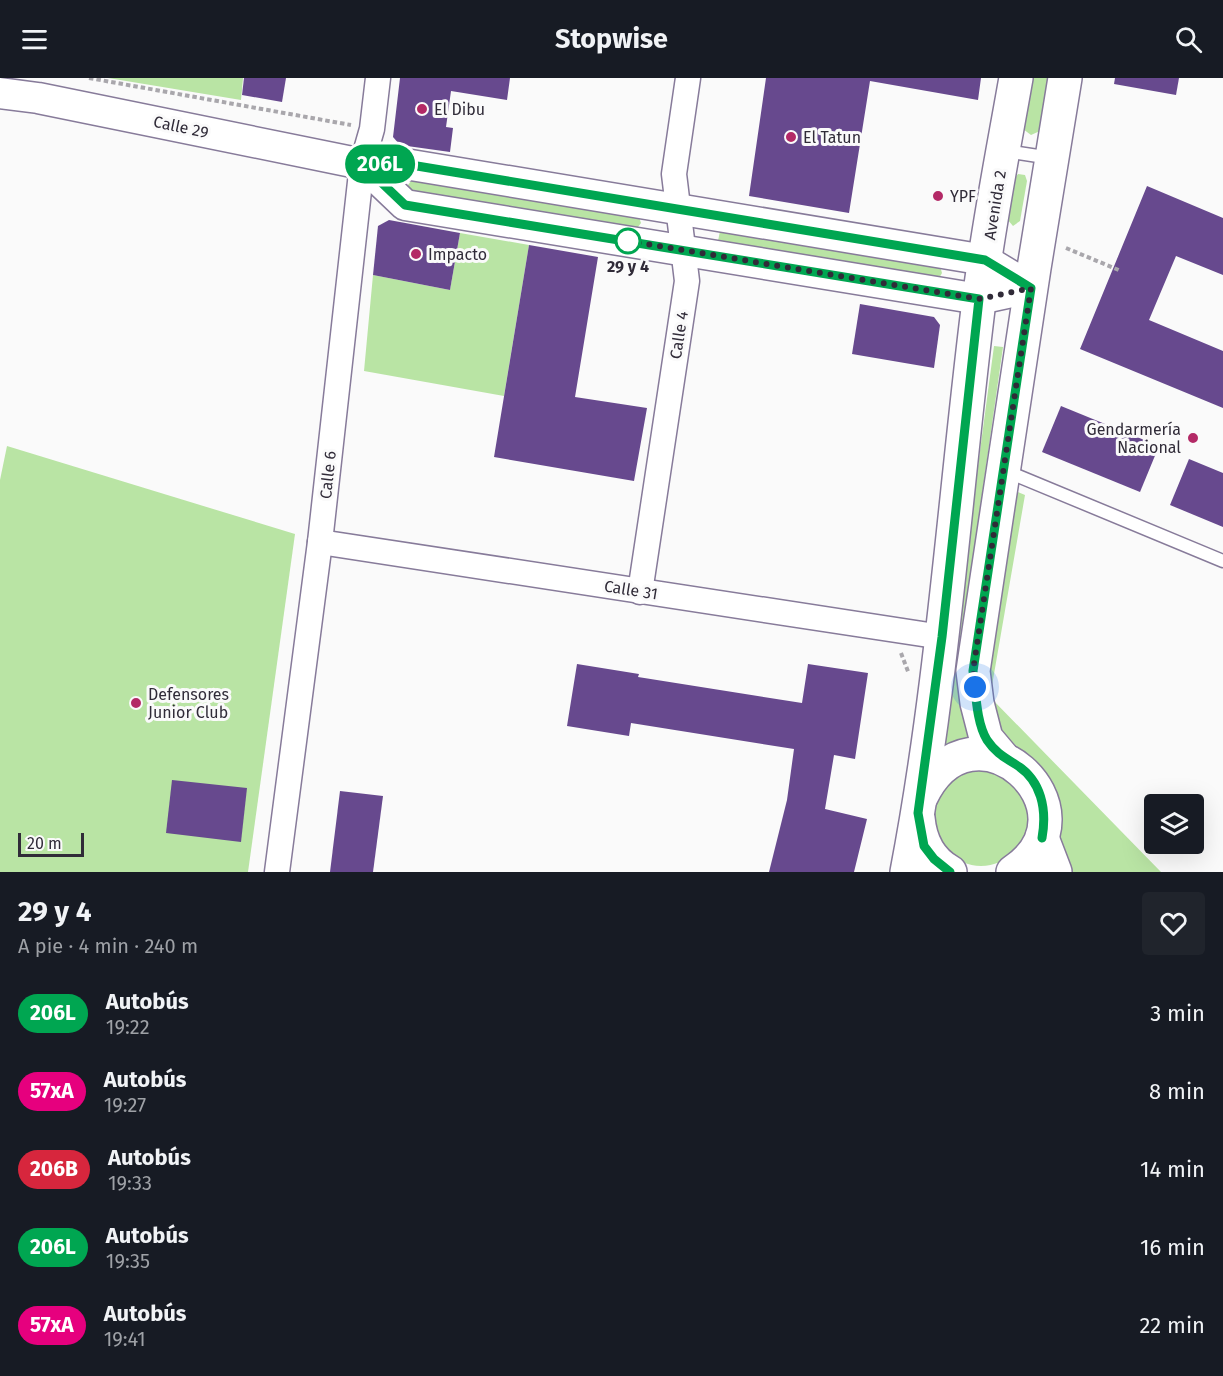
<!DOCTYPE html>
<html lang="es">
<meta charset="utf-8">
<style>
body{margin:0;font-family:"Fira Sans",sans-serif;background:#20242c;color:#f1f3f6;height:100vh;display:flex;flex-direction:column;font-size:22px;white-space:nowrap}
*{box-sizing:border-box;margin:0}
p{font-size:20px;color:#9ea1a6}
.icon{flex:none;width:33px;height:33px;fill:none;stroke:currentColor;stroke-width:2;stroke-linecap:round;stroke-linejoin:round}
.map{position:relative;height:794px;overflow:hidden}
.panel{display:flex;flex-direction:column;background:#171b24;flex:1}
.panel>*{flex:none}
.badge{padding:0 12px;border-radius:20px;font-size:21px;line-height:39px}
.buttons{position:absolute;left:1144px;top:716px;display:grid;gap:12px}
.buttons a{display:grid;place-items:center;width:60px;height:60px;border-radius:6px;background:#171b24;box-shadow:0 6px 24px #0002;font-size:30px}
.scale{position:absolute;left:18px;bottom:15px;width:66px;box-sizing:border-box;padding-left:6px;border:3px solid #302b38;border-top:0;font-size:16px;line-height:21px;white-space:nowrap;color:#302b38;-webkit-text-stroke:4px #fafafa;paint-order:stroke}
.you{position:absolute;width:30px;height:30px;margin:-15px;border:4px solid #fff;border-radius:50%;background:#1a73e8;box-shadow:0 0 0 9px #1a73e833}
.map>.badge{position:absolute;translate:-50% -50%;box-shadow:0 0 0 3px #fff}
.round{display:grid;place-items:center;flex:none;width:63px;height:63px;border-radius:6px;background:#20242c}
.head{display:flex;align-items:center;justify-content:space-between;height:102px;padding:0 18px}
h1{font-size:28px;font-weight:700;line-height:45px}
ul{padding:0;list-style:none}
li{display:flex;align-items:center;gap:18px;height:78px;padding:0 18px}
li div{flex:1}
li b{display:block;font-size:22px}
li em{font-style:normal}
li .badge{min-width:66px;font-weight:700;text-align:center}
header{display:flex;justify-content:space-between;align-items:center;height:78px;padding:0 18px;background:#171b24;font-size:27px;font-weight:700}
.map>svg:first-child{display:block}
.green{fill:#b9e4a4}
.building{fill:#67498e}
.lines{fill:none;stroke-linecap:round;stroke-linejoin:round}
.service-casing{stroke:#877b9a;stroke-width:15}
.minor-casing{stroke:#877b9a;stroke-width:27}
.tertiary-casing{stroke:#877b9a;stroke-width:33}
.secondary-casing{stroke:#877b9a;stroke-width:36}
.path{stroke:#a9a7ac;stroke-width:4;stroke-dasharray:4.5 3;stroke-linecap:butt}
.service{stroke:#fff;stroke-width:12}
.minor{stroke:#fff;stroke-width:24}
.tertiary{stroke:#fff;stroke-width:30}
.secondary{stroke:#fff;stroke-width:33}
.line-casing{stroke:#fff;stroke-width:14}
.line{stroke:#00a651;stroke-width:9}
.walk{stroke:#302b38;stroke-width:6;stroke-dasharray:0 10.8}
.poi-dot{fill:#b32966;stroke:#fafafa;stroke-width:2}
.stop-dot{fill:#fff;stroke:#00a651;stroke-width:3}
.labels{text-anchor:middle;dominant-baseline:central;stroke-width:6;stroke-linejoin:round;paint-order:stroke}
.poi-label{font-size:16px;fill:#302b38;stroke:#fafafa;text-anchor:start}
.street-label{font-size:16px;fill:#302b38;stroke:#fafafa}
.stop-label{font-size:16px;font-weight:bold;fill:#302b38;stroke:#fafafa}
</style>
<header><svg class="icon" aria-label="menu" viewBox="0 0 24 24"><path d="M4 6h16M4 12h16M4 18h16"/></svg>Stopwise<svg class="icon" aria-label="search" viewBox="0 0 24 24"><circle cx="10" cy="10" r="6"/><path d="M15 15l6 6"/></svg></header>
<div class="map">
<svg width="1223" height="794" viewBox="0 0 1223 794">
<rect width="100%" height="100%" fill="#fafafa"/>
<g class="green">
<polygon points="108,0 243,0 241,22"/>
<polygon points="1031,0 1051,0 1040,53 1031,57 1023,51"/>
<polygon points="1018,96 1025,97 1027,103 1020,143 1013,148 1007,141 1014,101"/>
<polygon points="414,99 638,136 641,145 635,153 416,118 408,112 408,107"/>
<polygon points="720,153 940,188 942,195 938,202 718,163"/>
<polygon points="460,155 529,167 504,318 364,293 373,197 450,212"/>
<polygon points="994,268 1003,269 957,593 970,662 940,673"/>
<polygon points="7,368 295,456 248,794 0,794 0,402"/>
<polygon points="1011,411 1025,417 990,619 1161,794 1066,794 1058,765 1058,724 1052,704 1040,687 999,654 984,616"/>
<circle cx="981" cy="740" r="48"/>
</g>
<g class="building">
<polygon points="244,0 286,0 282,24 242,17"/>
<polygon points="400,0 510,0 507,22 451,13 446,49 453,50 450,74 400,67 393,59"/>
<polygon points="766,0 981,0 978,22 870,3 849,135 749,118"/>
<polygon points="1115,0 1179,0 1176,17 1114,6"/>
<polygon points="1147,108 1223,140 1223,197 1176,178 1149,242 1223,273 1223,330 1080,271"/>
<polygon points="389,142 460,155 450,212 373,197 378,148"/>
<polygon points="529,167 598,179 575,319 647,330 634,403 494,379"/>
<polygon points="860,226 934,239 940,247 934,290 852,276"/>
<polygon points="1061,328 1159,368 1140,414 1042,374"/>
<polygon points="1189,381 1223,395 1223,449 1170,427"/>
<polygon points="577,586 639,596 638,599 802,625 808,586 868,595 855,681 834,677 825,731 867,741 854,794 769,794 787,722 794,671 631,645 629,658 567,648"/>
<polygon points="172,702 247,710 241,764 166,755"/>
<polygon points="340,713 383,718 373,794 330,794"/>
</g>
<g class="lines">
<defs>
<g id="service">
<polyline points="1006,73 1051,80"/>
<polyline points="1006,393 1223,483"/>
</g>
<g id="minor">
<polyline points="320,464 942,559"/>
<polyline points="640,514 687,203 674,96 688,0"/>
<polyline points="277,794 320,464 362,86 372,51 378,0"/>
</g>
<g id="tertiary">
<polyline points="0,15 38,20 362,86 411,87 985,182 1031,210"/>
<polyline points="362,86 405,127 979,221 1031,210"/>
</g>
<g id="secondary">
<polyline points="1002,679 986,660 977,625 973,593 1034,190 1065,0"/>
<path d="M921,719C972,611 1106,732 1013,794"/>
<path d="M918,740C920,762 930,783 950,794"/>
<polyline points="1042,760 1055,794"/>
<path d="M907,794C943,606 955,414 979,223C988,149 1003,74 1016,0"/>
</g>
</defs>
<use href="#service" class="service-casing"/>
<use href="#minor" class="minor-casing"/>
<use href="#tertiary" class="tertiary-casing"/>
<use href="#secondary" class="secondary-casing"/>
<g class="path">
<polyline points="89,0 351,47"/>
<polyline points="1066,170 1121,193"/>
<polyline points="901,575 909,596"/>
</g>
<use href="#service" class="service"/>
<use href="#minor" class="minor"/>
<use href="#tertiary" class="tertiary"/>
<use href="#secondary" class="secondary"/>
</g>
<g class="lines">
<defs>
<path id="line" d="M950,794L934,781L924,768L918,735L942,559L979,221L405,127L362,86L411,87L985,182L1031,210L973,593C976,614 976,644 987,662C995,674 1004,679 1015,686C1042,702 1047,732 1042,760"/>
</defs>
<use href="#line" class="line-casing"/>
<use href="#line" class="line"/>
<polyline class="walk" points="628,163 979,221 1031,210 973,593 975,609"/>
</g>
<g class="poi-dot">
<circle cx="422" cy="31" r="6"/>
<circle cx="791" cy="59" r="6"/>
<circle cx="938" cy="118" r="6"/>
<circle cx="416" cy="176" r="6"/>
<circle cx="1193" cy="360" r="6"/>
<circle cx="136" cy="625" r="6"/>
</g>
<circle class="stop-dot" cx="628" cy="163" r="12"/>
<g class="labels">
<g class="poi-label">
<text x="434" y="31">El Dibu</text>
<text x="803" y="59">El Tatun</text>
<text x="950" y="118">YPF</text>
<text x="428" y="176">Impacto</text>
<text x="1181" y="351" text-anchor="end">Gendarmería<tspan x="1181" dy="18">Nacional</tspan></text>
<text x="148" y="616">Defensores<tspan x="148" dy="18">Junior Club</tspan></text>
</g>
<g class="street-label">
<text transform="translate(181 49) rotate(12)">Calle 29</text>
<text transform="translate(995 127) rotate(-81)">Avenida 2</text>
<text transform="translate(679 257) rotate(-81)">Calle 4</text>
<text transform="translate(328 397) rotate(-84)">Calle 6</text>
<text transform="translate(631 512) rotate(9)">Calle 31</text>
</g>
<g class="stop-label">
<text x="628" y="188">29 y 4</text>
</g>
</g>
</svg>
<div class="buttons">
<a><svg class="icon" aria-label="layers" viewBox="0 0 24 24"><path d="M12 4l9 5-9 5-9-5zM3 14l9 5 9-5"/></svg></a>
</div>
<div class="scale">20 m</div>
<div class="you" style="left:975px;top:609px"></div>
<b class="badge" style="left:380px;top:86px;background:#00a651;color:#fff">206L</b>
</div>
<section class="panel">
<div class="head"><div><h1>29 y 4</h1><p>A pie · 4 min · 240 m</p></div><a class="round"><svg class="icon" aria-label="heart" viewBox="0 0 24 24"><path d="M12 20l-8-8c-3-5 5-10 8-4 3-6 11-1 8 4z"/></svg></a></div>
<ul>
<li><span class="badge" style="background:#00a651;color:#fff">206L</span><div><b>Autobús</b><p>19:22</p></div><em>3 min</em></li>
<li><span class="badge" style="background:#e6007e;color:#fff">57xA</span><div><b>Autobús</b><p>19:27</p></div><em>8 min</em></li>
<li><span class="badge" style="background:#d7263d;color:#fff">206B</span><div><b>Autobús</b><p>19:33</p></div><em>14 min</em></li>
<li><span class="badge" style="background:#00a651;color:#fff">206L</span><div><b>Autobús</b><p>19:35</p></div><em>16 min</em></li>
<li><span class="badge" style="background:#e6007e;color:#fff">57xA</span><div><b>Autobús</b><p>19:41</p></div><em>22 min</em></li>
</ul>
</section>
